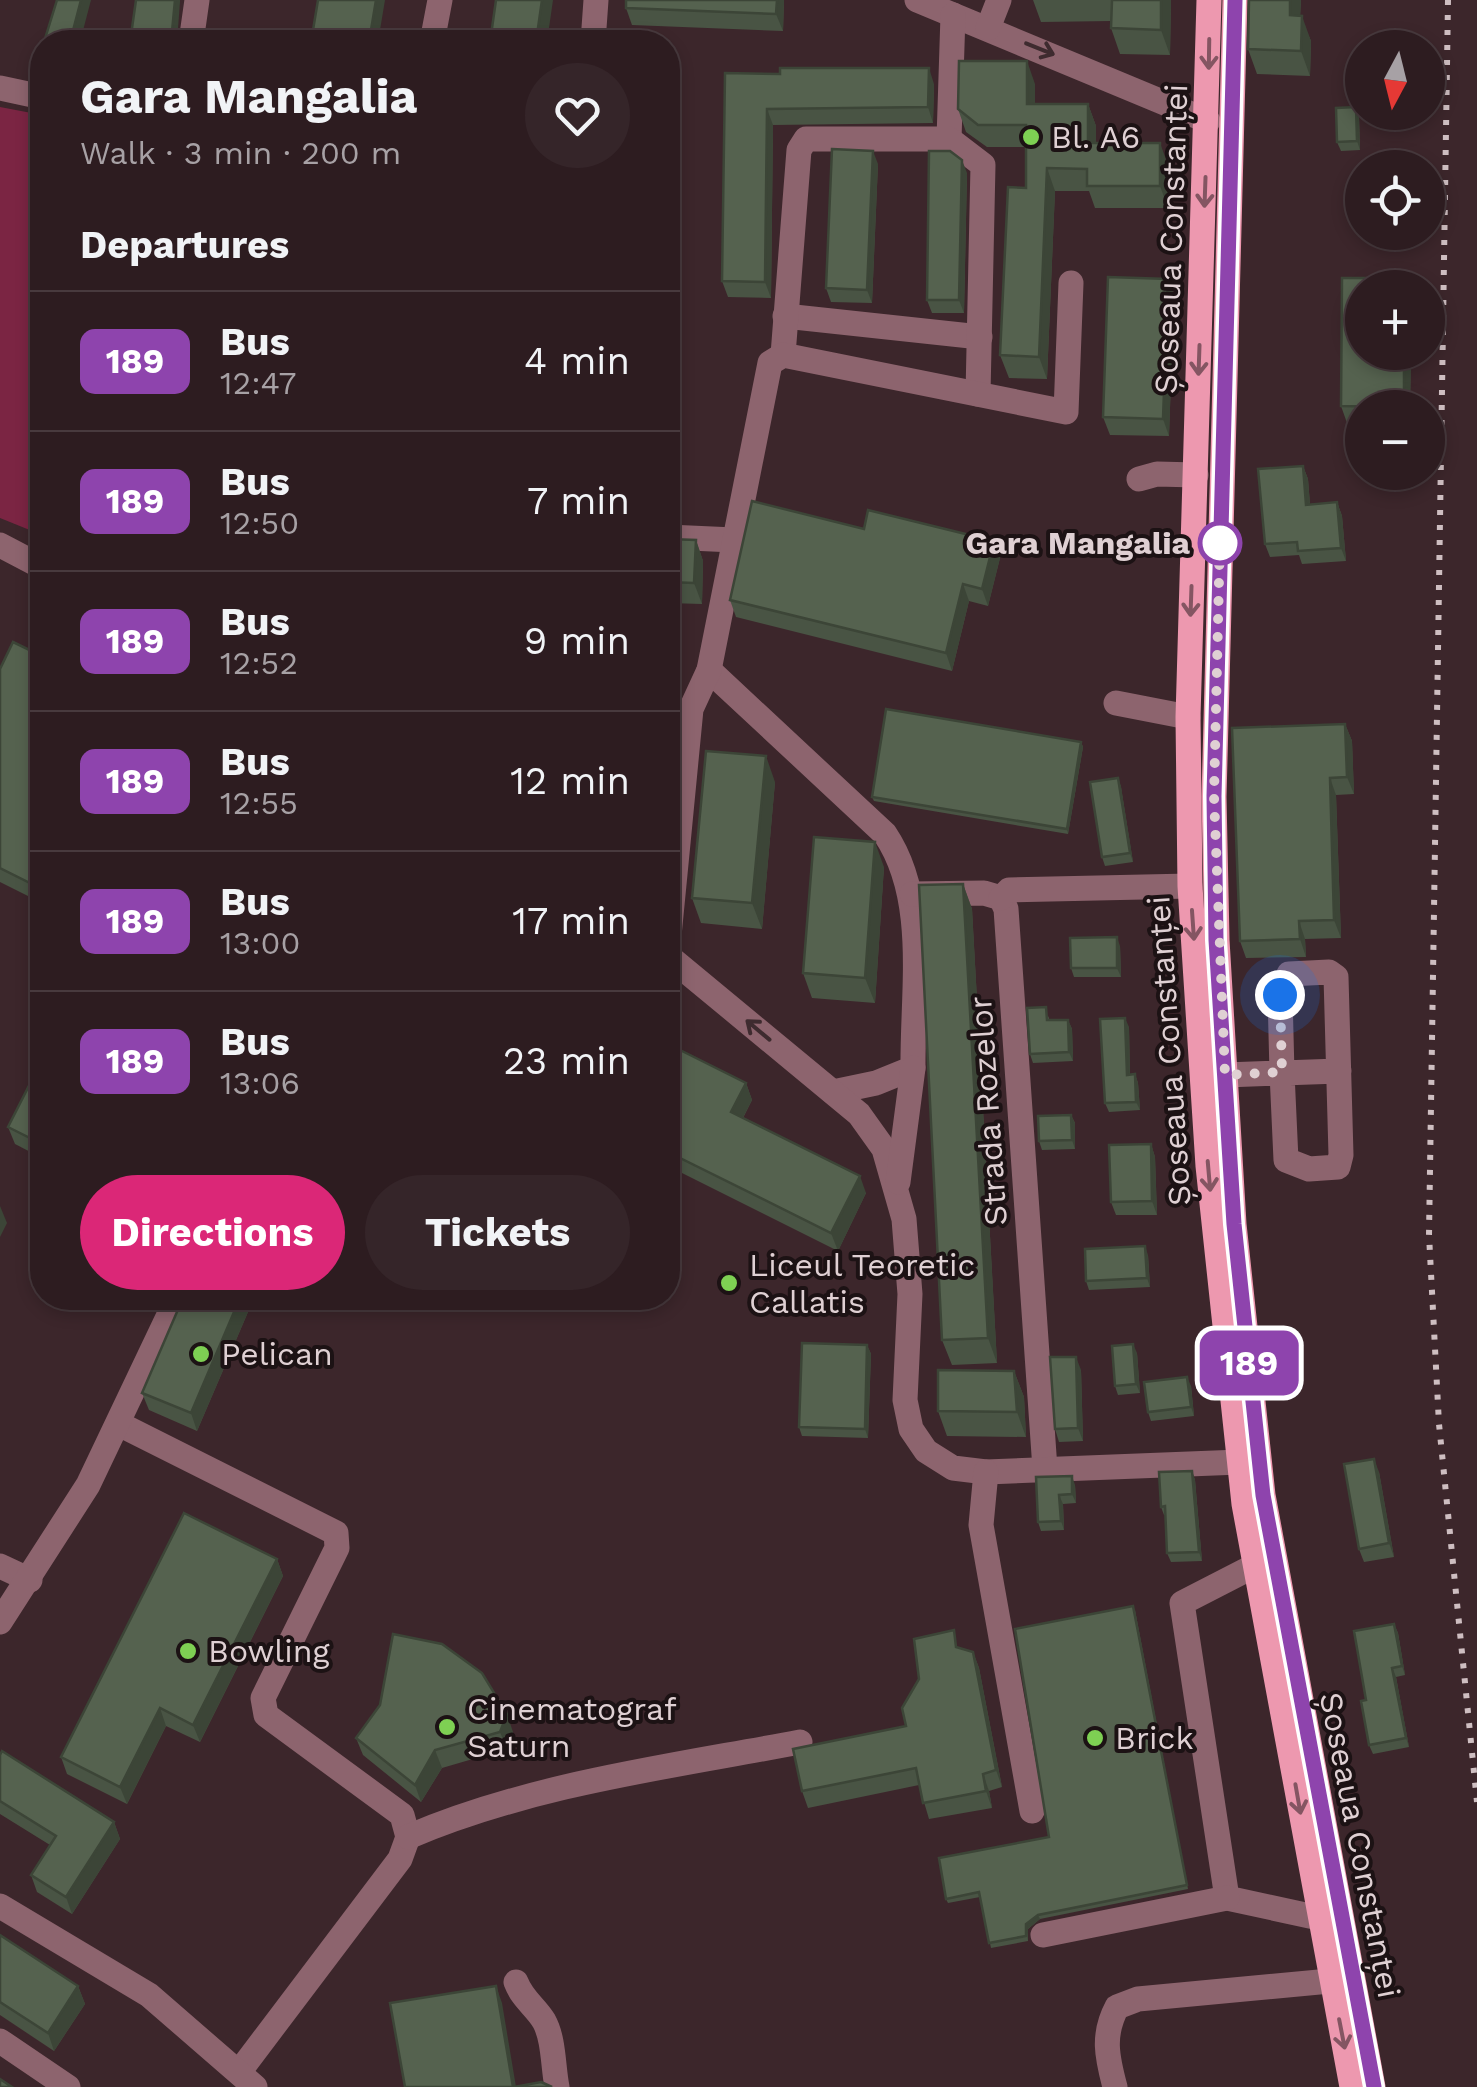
<!DOCTYPE html>
<meta charset="utf-8">
<style>
body{margin:0;font-family:"Work Sans",sans-serif;background:#352529;color:#f1f3f6;height:100vh;display:flex;flex-direction:column;font-size:38px;white-space:nowrap}
*{box-sizing:border-box;margin:0}
p{font-size:32px;color:#a7a1a5}
.icon{flex:none;width:55px;height:55px;fill:none;stroke:currentColor;stroke-width:2;stroke-linecap:round;stroke-linejoin:round}
.map{position:relative;flex:1;overflow:hidden}
.panel{position:absolute;left:30px;top:30px;width:650px;height:1280px;display:flex;flex-direction:column;background:#2d1c20;border-radius:40px;box-shadow:0 5px 15px #0003,0 0 0 2px #483a3e}
.panel>*{flex:none}
.badge{padding:0 20px;border-radius:15px;font-size:35px;line-height:65px}
.needle{width:65px;rotate:187deg}
.tools{position:absolute;left:1345px;top:30px;display:grid;gap:20px}
.tools a{display:grid;place-items:center;width:100px;height:100px;border-radius:50%;background:#2d1c20;box-shadow:0 5px 15px #0003,0 0 0 2px #483a3e;font-size:50px}
.you{position:absolute;width:50px;height:50px;margin:-25px;border:8px solid #fff;border-radius:50%;background:#1a73e8;box-shadow:0 0 0 15px #1a73e833}
.map>.badge{position:absolute;translate:-50% -50%;box-shadow:0 0 0 5px #fff}
h2{padding:0 50px;font-size:38px;line-height:90px}
.round{display:grid;place-items:center;flex:none;width:105px;height:105px;border-radius:52px;background:#352529}
.headline{display:flex;align-items:center;justify-content:space-between;height:170px;padding:0 50px}
h1{font-size:48px;font-weight:700;line-height:75px}
.action{display:flex;gap:20px;margin-top:auto;padding:20px 50px}
.action a{flex:1;height:115px;border-radius:60px;background:#db2777;color:#fff;font-size:40px;font-weight:700;line-height:115px;text-align:center}
.action a+a{background:#352529;color:#f1f3f6}
ul{padding:0;list-style:none}
li{display:flex;align-items:center;gap:30px;height:140px;padding:0 50px;border-top:2px solid #483a3e}
li div{flex:1}
li b{display:block;font-size:38px}
li em{font-style:normal}
li .badge{min-width:110px;font-weight:700;text-align:center}
.map>svg:first-child{display:block}
.green{fill:#7b2543}
.lines{fill:none;stroke-linecap:round;stroke-linejoin:round}
.minor{stroke:#8d646e;stroke-width:25}
.major{stroke:#ed98af;stroke-width:25}
.rail{stroke:#cebec1;stroke-width:6;stroke-dasharray:5 10;stroke-linecap:butt}
.wall{fill:#495444}
.shaded-wall{fill:#3c4537}
.building{fill:#55624f;stroke:#3c4537;stroke-width:2.5}
.oneway{stroke:#3e2b2f}
.oneway2{stroke:#845562}
.line-casing{stroke:#fff;stroke-width:22}
.line{stroke:#8e44ad;stroke-width:15}
.walk{stroke:#dfd0d3;stroke-width:10;stroke-dasharray:0 18}
.poi-dot{fill:#7ed053;stroke:#1c1214;stroke-width:4}
.stop-dot{fill:#fff;stroke:#8e44ad;stroke-width:5}
.labels{text-anchor:middle;dominant-baseline:central;stroke-width:8;stroke-linejoin:round;paint-order:stroke}
.poi-label{font-size:32px;fill:#dfd0d3;stroke:#1c1214;text-anchor:start}
.street-label{font-size:32px;fill:#dfd0d3;stroke:#1c1214}
.stop-label{font-size:32px;font-weight:bold;fill:#dfd0d3;stroke:#1c1214;text-anchor:end}
</style>
<div class="map">
<svg width="1477" height="2087" viewBox="0 0 1477 2087">
<rect width="100%" height="100%" fill="#3c262b"/>
<polygon class="green" points="0,107 42,115 42,535 0,518"/>
<g class="lines">
<g class="minor">
<polyline points="917,0 1208,121"/>
<polyline points="988,28 999,0"/>
<polyline points="191,42 197,0"/>
<polyline points="432,42 440,0"/>
<polyline points="593,42 596,0"/>
<polyline points="0,88 42,97"/>
<polyline points="949,139 953,15"/>
<polyline points="785,316 980,337"/>
<polyline points="783,355 799,150 806,139 949,139 983,165 978,394"/>
<polyline points="1139,479 1157,474 1196,475"/>
<polyline points="668,537 734,540"/>
<polyline points="0,545 42,567"/>
<path d="M709,670L885,834C929,899 912,992 913,1068L876,1083L833,1092"/>
<polyline points="1116,703 1188,717"/>
<polyline points="912,894 984,893 1001,898 1006,909 1045,1469"/>
<polyline points="1001,898 1009,890 1190,886"/>
<polyline points="668,946 691,709 709,670 770,363 783,355 1066,412 1071,283"/>
<polyline points="668,956 859,1114 884,1149 904,1219 910,1294 905,1400 911,1429 926,1451 953,1468 986,1472 1240,1462"/>
<polyline points="1225,1075 1282,1073 1286,1160 1309,1169 1338,1167 1341,1155 1336,977 1329,972 1289,974 1280,995 1282,1073 1339,1071"/>
<polyline points="898,1182 913,1068"/>
<polyline points="119,1424 336,1533 337,1548 263,1698 266,1715 402,1815 408,1837 400,1859 239,2072"/>
<polyline points="986,1472 981,1525 1032,1811"/>
<polyline points="0,1566 30,1580"/>
<polyline points="1254,1566 1182,1603 1227,1898 1319,1918"/>
<polyline points="0,1622 88,1485 177,1298"/>
<path d="M408,1837C532,1784 668,1767 800,1742"/>
<polyline points="0,1906 149,1995 255,2087"/>
<polyline points="1043,1935 1227,1898"/>
<path d="M516,1982C523,2000 535,2006 544,2021C554,2039 553,2067 557,2087"/>
<polyline points="0,2041 68,2087"/>
<path d="M1115,2087C1107,2057 1102,2035 1117,2007L1138,1999L1351,1979"/>
</g>
<g class="major">
<polyline points="1209,0 1188,717 1190,886 1208,1166 1244,1504 1352,2087"/>
<polyline points="1235,0 1214,797 1217,940 1234,1224 1263,1495 1373,2087"/>
</g>
<polyline class="rail" points="1448,0 1429,1235 1439,1424 1477,1802"/>
</g>
<g class="wall">
<polygon points="784,0 783,31 632,25 626,8"/>
<polygon points="1033,0 1171,0 1170,55 1120,54 1111,28 1111,21 1041,22"/>
<polygon points="1249,0 1301,0 1300,16 1311,41 1310,76 1257,74 1248,49"/>
<polygon points="725,73 934,84 933,123 773,125 771,298 728,297 722,281"/>
<polygon points="1035,84 1035,104 1088,104 1096,126 1096,143 1168,165 1168,208 1095,208 1089,191 1055,191 1047,379 1009,378 1000,355 1026,188 1026,147 987,147 966,132 958,109"/>
<polygon points="1356,107 1359,116 1360,150 1341,151 1337,142"/>
<polygon points="878,164 872,303 831,302 826,288"/>
<polygon points="967,173 964,313 932,313 927,300"/>
<polygon points="668,277 671,277 678,298 678,490 668,490"/>
<polygon points="1342,278 1388,278 1392,288 1362,288 1362,352 1411,352 1410,408 1362,408 1362,424 1347,423 1341,406"/>
<polygon points="1168,279 1174,296 1169,436 1110,435 1103,417"/>
<polygon points="1303,466 1308,479 1310,504 1337,502 1342,516 1346,561 1302,564 1299,555 1270,557 1265,544"/>
<polygon points="864,529 994,541 1000,558 988,606 969,601 952,671 736,617 730,600"/>
<polygon points="668,539 696,540 703,561 702,604 668,603"/>
<polygon points="42,656 42,903 0,882 0,669"/>
<polygon points="1345,724 1352,741 1354,794 1336,795 1341,938 1305,939 1306,957 1246,958 1240,941"/>
<polygon points="1081,742 1083,747 1068,834 874,801 872,797"/>
<polygon points="1118,778 1121,787 1133,862 1105,866 1102,857"/>
<polygon points="775,782 762,929 701,923 692,898"/>
<polygon points="884,867 875,1003 812,998 803,973"/>
<polygon points="963,884 972,909 997,1363 952,1365 942,1340"/>
<polygon points="1120,946 1121,977 1074,977 1071,968"/>
<polygon points="1049,1016 1049,1020 1068,1020 1072,1029 1073,1061 1033,1063 1030,1054"/>
<polygon points="1129,1027 1130,1074 1135,1074 1138,1083 1140,1110 1109,1112 1105,1103"/>
<polygon points="668,1044 746,1083 752,1100 743,1118 866,1193 838,1251 668,1166"/>
<polygon points="42,1060 42,1158 15,1144 8,1127"/>
<polygon points="1071,1115 1075,1123 1075,1149 1042,1150 1039,1141"/>
<polygon points="1151,1144 1155,1157 1157,1215 1116,1215 1111,1202"/>
<polygon points="1148,1255 1150,1287 1089,1290 1086,1281"/>
<polygon points="183,1298 254,1298 197,1431 149,1410 142,1393"/>
<polygon points="867,1345 871,1354 868,1438 802,1436 799,1427"/>
<polygon points="1137,1353 1140,1393 1118,1395 1115,1386"/>
<polygon points="1081,1370 1083,1441 1059,1442 1055,1429"/>
<polygon points="1014,1371 1024,1397 1026,1437 947,1436 938,1411"/>
<polygon points="1191,1386 1194,1416 1151,1421 1148,1412"/>
<polygon points="1192,1471 1195,1480 1202,1561 1171,1562 1167,1553 1166,1515 1164,1515 1161,1507"/>
<polygon points="1379,1472 1394,1557 1364,1562 1359,1549"/>
<polygon points="1036,1477 1075,1485 1076,1503 1063,1504 1064,1530 1041,1531 1038,1522"/>
<polygon points="277,1559 283,1576 200,1742 166,1726 127,1804 67,1774 61,1757"/>
<polygon points="1135,1610 1188,1889 1040,1919 1028,1929 1028,1941 991,1948 980,1897 948,1903 946,1899 1049,1837"/>
<polygon points="1394,1624 1398,1633 1405,1675 1396,1677 1409,1747 1373,1754 1369,1745"/>
<polygon points="960,1648 973,1652 979,1668 1002,1787 989,1791 992,1808 929,1819 919,1785 808,1808 802,1791 906,1726"/>
<polygon points="513,1732 507,1749 442,1768 421,1802 363,1755 356,1738"/>
<polygon points="0,1755 114,1822 120,1839 72,1914 37,1892 31,1875 50,1845 0,1814"/>
<polygon points="0,1935 78,1986 85,2004 54,2051 0,2015"/>
</g>
<g class="shaded-wall">
<polygon points="81,0 91,0 80,42 70,42"/>
<polygon points="175,0 180,0 180,2 177,42 171,42"/>
<polygon points="376,0 385,0 378,42 369,42"/>
<polygon points="542,0 553,0 547,42 536,42"/>
<polygon points="777,0 784,0 783,31 776,14"/>
<polygon points="1161,0 1171,0 1170,55 1161,30"/>
<polygon points="1290,0 1301,0 1299,41 1290,15"/>
<polygon points="1302,16 1311,41 1310,76 1301,51"/>
<polygon points="1027,61 1035,84 1035,126 1027,104"/>
<polygon points="929,68 934,84 933,123 928,107"/>
<polygon points="1088,104 1096,126 1096,165 1088,143"/>
<polygon points="1356,107 1359,116 1360,150 1357,141"/>
<polygon points="767,109 773,125 771,298 765,282"/>
<polygon points="1160,143 1168,165 1168,208 1160,186"/>
<polygon points="873,151 878,164 872,303 867,290"/>
<polygon points="962,160 967,173 964,313 959,300"/>
<polygon points="1047,168 1055,191 1047,379 1039,357"/>
<polygon points="671,277 678,298 678,490 670,469"/>
<polygon points="1168,279 1174,296 1169,436 1163,419"/>
<polygon points="1404,352 1411,352 1410,408 1404,408"/>
<polygon points="1303,466 1308,479 1311,518 1306,505"/>
<polygon points="1337,502 1342,516 1346,561 1341,548"/>
<polygon points="696,540 703,561 702,604 694,583"/>
<polygon points="994,541 1000,558 988,606 982,589"/>
<polygon points="963,584 969,601 952,671 946,653"/>
<polygon points="1345,724 1352,741 1354,794 1347,777"/>
<polygon points="1081,742 1083,747 1068,834 1067,829"/>
<polygon points="766,756 775,782 762,929 752,903"/>
<polygon points="1118,778 1121,787 1133,862 1130,853"/>
<polygon points="1330,778 1336,795 1341,938 1334,920"/>
<polygon points="875,842 884,867 875,1003 865,978"/>
<polygon points="963,884 972,909 997,1363 988,1338"/>
<polygon points="1299,921 1305,939 1306,957 1300,939"/>
<polygon points="1117,937 1120,946 1121,977 1117,968"/>
<polygon points="1125,1018 1129,1027 1130,1083 1127,1075"/>
<polygon points="1068,1020 1072,1029 1073,1061 1069,1052"/>
<polygon points="1135,1074 1138,1083 1140,1110 1136,1102"/>
<polygon points="746,1083 752,1100 737,1129 731,1112"/>
<polygon points="1071,1115 1075,1123 1075,1149 1072,1140"/>
<polygon points="1151,1144 1155,1157 1157,1215 1152,1201"/>
<polygon points="860,1176 866,1193 838,1251 831,1233"/>
<polygon points="0,1206 7,1223 0,1237"/>
<polygon points="1145,1246 1148,1255 1150,1287 1147,1278"/>
<polygon points="240,1298 254,1298 197,1431 191,1413"/>
<polygon points="1133,1344 1137,1353 1140,1393 1136,1384"/>
<polygon points="867,1345 871,1354 868,1438 865,1429"/>
<polygon points="1076,1357 1081,1370 1083,1441 1078,1428"/>
<polygon points="1014,1371 1024,1397 1026,1437 1017,1412"/>
<polygon points="1187,1377 1191,1386 1194,1416 1191,1407"/>
<polygon points="1374,1459 1379,1472 1394,1557 1389,1543"/>
<polygon points="1192,1471 1195,1480 1202,1561 1199,1552"/>
<polygon points="1072,1476 1075,1485 1076,1503 1072,1494"/>
<polygon points="1059,1495 1063,1504 1064,1530 1061,1521"/>
<polygon points="277,1559 283,1576 200,1742 193,1725"/>
<polygon points="1394,1624 1398,1633 1405,1675 1402,1666"/>
<polygon points="973,1652 979,1668 1002,1787 996,1770"/>
<polygon points="1392,1668 1396,1677 1409,1747 1406,1738"/>
<polygon points="160,1708 166,1726 127,1804 120,1787"/>
<polygon points="507,1714 513,1732 507,1749 500,1732"/>
<polygon points="435,1750 442,1768 421,1802 415,1785"/>
<polygon points="983,1774 989,1791 992,1808 986,1791"/>
<polygon points="114,1822 120,1839 72,1914 66,1897"/>
<polygon points="1038,1915 1040,1919 1028,1929 1028,1941 1026,1924"/>
<polygon points="78,1986 85,2004 54,2051 48,2033"/>
<polygon points="496,1986 502,2003 516,2087 513,2087"/>
</g>
<g class="building">
<polygon points="57,0 81,0 70,42 44,42"/>
<polygon points="136,0 175,0 171,42 130,42"/>
<polygon points="318,0 376,0 369,42 311,42"/>
<polygon points="496,0 542,0 536,42 490,42"/>
<polygon points="626,0 777,0 776,14 626,8"/>
<polygon points="1112,0 1161,0 1161,30 1111,28"/>
<polygon points="1249,0 1290,0 1290,15 1302,16 1301,51 1248,49"/>
<polygon points="1361,44 1378,45 1378,48 1362,48 1362,81 1358,81"/>
<polygon points="42,49 42,67 38,64"/>
<polygon points="959,61 1027,61 1027,104 1088,104 1088,143 1160,143 1160,186 1087,186 1087,169 1047,168 1039,357 1000,355 1008,187 1026,188 1026,125 978,125 958,109"/>
<polygon points="780,68 929,68 928,107 767,109 765,282 722,281 725,73 780,74"/>
<polygon points="1356,107 1357,141 1337,142 1336,108"/>
<polygon points="832,149 873,151 867,290 826,288"/>
<polygon points="929,151 950,151 962,160 959,300 927,300"/>
<polygon points="668,277 671,277 670,469 668,469"/>
<polygon points="1108,277 1168,279 1163,419 1103,417"/>
<polygon points="1342,278 1388,278 1388,288 1362,288 1362,352 1404,352 1404,407 1341,406"/>
<polygon points="1303,466 1306,505 1337,502 1341,548 1298,551 1297,542 1265,544 1258,469"/>
<polygon points="752,501 864,529 868,510 994,541 982,589 963,584 946,653 730,600"/>
<polygon points="668,539 696,540 694,583 668,582"/>
<polygon points="13,642 42,656 42,889 0,868 0,669"/>
<polygon points="886,709 1081,742 1067,829 872,797"/>
<polygon points="1345,724 1347,777 1330,778 1334,920 1299,921 1300,939 1240,941 1232,728"/>
<polygon points="706,751 766,756 752,903 692,898"/>
<polygon points="1118,778 1130,853 1102,857 1090,782"/>
<polygon points="814,837 875,842 865,978 803,973"/>
<polygon points="963,884 988,1338 942,1340 919,885"/>
<polygon points="1117,937 1117,968 1071,968 1070,938"/>
<polygon points="1046,1007 1047,1020 1068,1020 1069,1052 1030,1054 1027,1008"/>
<polygon points="1125,1018 1127,1075 1135,1074 1136,1102 1105,1103 1100,1019"/>
<polygon points="668,1044 746,1083 731,1112 860,1176 831,1233 668,1152"/>
<polygon points="42,1060 42,1137 40,1143 8,1127"/>
<polygon points="1071,1115 1072,1140 1039,1141 1038,1116"/>
<polygon points="1151,1144 1152,1201 1111,1202 1109,1145"/>
<polygon points="1145,1246 1147,1278 1086,1281 1085,1249"/>
<polygon points="183,1298 240,1298 191,1413 142,1393"/>
<polygon points="802,1343 867,1345 865,1429 799,1427"/>
<polygon points="1133,1344 1136,1384 1115,1386 1112,1346"/>
<polygon points="1050,1357 1076,1357 1078,1428 1055,1429"/>
<polygon points="938,1370 1014,1371 1017,1412 938,1411"/>
<polygon points="1187,1377 1191,1407 1148,1412 1144,1382"/>
<polygon points="1374,1459 1389,1543 1359,1549 1344,1464"/>
<polygon points="1192,1471 1199,1552 1167,1553 1165,1506 1161,1507 1159,1472"/>
<polygon points="1072,1476 1072,1494 1059,1495 1061,1521 1038,1522 1036,1477"/>
<polygon points="184,1513 277,1559 193,1725 160,1708 120,1787 61,1757"/>
<polygon points="1133,1606 1187,1885 1038,1915 1026,1924 1026,1936 989,1943 979,1892 946,1899 939,1858 1049,1837 1015,1629"/>
<polygon points="1394,1624 1402,1666 1392,1668 1406,1738 1369,1745 1361,1701 1366,1700 1354,1631"/>
<polygon points="954,1630 956,1647 973,1652 996,1770 983,1774 986,1791 923,1803 916,1768 802,1791 793,1749 906,1726 902,1708 919,1679 914,1639"/>
<polygon points="393,1634 442,1644 482,1673 507,1714 500,1732 435,1750 415,1785 356,1738 380,1705"/>
<polygon points="2,1751 114,1822 66,1897 31,1875 56,1836 0,1801 0,1755"/>
<polygon points="0,1935 78,1986 48,2033 0,2002"/>
<polygon points="496,1986 513,2087 405,2087 390,2003"/>
<polygon points="0,2079 12,2087 0,2087"/>
<polygon points="541,2082 552,2087 514,2087"/>
</g>
<defs><path id="oneway-shaft" d="M-6 0H5M1.5-3L5.5 0L1.5 3" fill="none" stroke-width="1.6" stroke-linecap="round" stroke-linejoin="round" transform="scale(2.5)"/></defs>
<g class="oneway">
<use href="#oneway-shaft" transform="translate(1040 49) rotate(22)"/>
<use href="#oneway-shaft" transform="translate(758 1030) rotate(-140)"/>
</g>
<g class="oneway2">
<use href="#oneway-shaft" transform="translate(1209 54) rotate(91)"/>
<use href="#oneway-shaft" transform="translate(1205 192) rotate(92)"/>
<use href="#oneway-shaft" transform="translate(1199 360) rotate(92)"/>
<use href="#oneway-shaft" transform="translate(1191 601) rotate(92)"/>
<use href="#oneway-shaft" transform="translate(1193 925) rotate(86)"/>
<use href="#oneway-shaft" transform="translate(1209 1176) rotate(85)"/>
<use href="#oneway-shaft" transform="translate(1298 1799) rotate(80)"/>
<use href="#oneway-shaft" transform="translate(1342 2034) rotate(79)"/>
</g>
<g class="lines">
<defs>
<polyline id="line" points="1235,0 1214,796 1216,940 1234,1224 1263,1495 1374,2087"/>
</defs>
<use href="#line" class="line-casing"/>
<use href="#line" class="line"/>
<polyline class="walk" points="1220,543 1220,536 1214,796 1225,1075 1282,1072 1280,995"/>
</g>
<g class="poi-dot">
<circle cx="1031" cy="137" r="10"/>
<circle cx="729" cy="1283" r="10"/>
<circle cx="201" cy="1354" r="10"/>
<circle cx="188" cy="1651" r="10"/>
<circle cx="447" cy="1727" r="10"/>
<circle cx="1095" cy="1738" r="10"/>
</g>
<circle class="stop-dot" cx="1220" cy="543" r="20"/>
<g class="labels">
<g class="poi-label">
<text x="1051" y="137">Bl. A6</text>
<text x="749" y="1265">Liceul Teoretic<tspan x="749" dy="37">Callatis</tspan></text>
<text x="221" y="1354">Pelican</text>
<text x="208" y="1651">Bowling</text>
<text x="467" y="1709">Cinematograf<tspan x="467" dy="37">Saturn</tspan></text>
<text x="1115" y="1738">Brick</text>
</g>
<g class="street-label">
<text transform="translate(1171 239) rotate(-88)">Șoseaua Constanței</text>
<text transform="translate(1169 1051) rotate(-94)">Șoseaua Constanței</text>
<text transform="translate(988 1111) rotate(-94)">Strada Rozelor</text>
<text transform="translate(1360 1845) rotate(79)">Șoseaua Constanței</text>
</g>
<g class="stop-label">
<text x="1190" y="543">Gara Mangalia</text>
</g>
</g>
</svg>
<div class="tools">
<a><svg class="needle" viewBox="-14 -14 28 28"><path d="M0-13l5 13h-10z" fill="#e53935"/><path d="M0 13l5-13h-10z" fill="#a7a1a5"/></svg></a>
<a><svg class="icon" aria-label="locate" viewBox="0 0 24 24"><circle cx="12" cy="12" r="6"/><path d="M12 2v4M12 18v4M2 12h4M18 12h4"/></svg></a>
<a>+</a>
<a>−</a>
</div>
<div class="you" style="left:1280px;top:995px"></div>
<b class="badge" style="left:1249px;top:1363px;background:#8e44ad;color:#fff">189</b>
<section class="panel">
<div class="headline"><div><h1>Gara Mangalia</h1><p>Walk · 3 min · 200 m</p></div><a class="round"><svg class="icon" aria-label="heart" viewBox="0 0 24 24"><path d="M12 20l-8-8c-3-5 5-10 8-4 3-6 11-1 8 4z"/></svg></a></div>
<h2>Departures</h2>
<ul>
<li><span class="badge" style="background:#8e44ad;color:#fff">189</span><div><b>Bus</b><p>12:47</p></div><em>4 min</em></li>
<li><span class="badge" style="background:#8e44ad;color:#fff">189</span><div><b>Bus</b><p>12:50</p></div><em>7 min</em></li>
<li><span class="badge" style="background:#8e44ad;color:#fff">189</span><div><b>Bus</b><p>12:52</p></div><em>9 min</em></li>
<li><span class="badge" style="background:#8e44ad;color:#fff">189</span><div><b>Bus</b><p>12:55</p></div><em>12 min</em></li>
<li><span class="badge" style="background:#8e44ad;color:#fff">189</span><div><b>Bus</b><p>13:00</p></div><em>17 min</em></li>
<li><span class="badge" style="background:#8e44ad;color:#fff">189</span><div><b>Bus</b><p>13:06</p></div><em>23 min</em></li>
</ul>
<div class="action"><a>Directions</a><a>Tickets</a></div>
</section>
</div>
